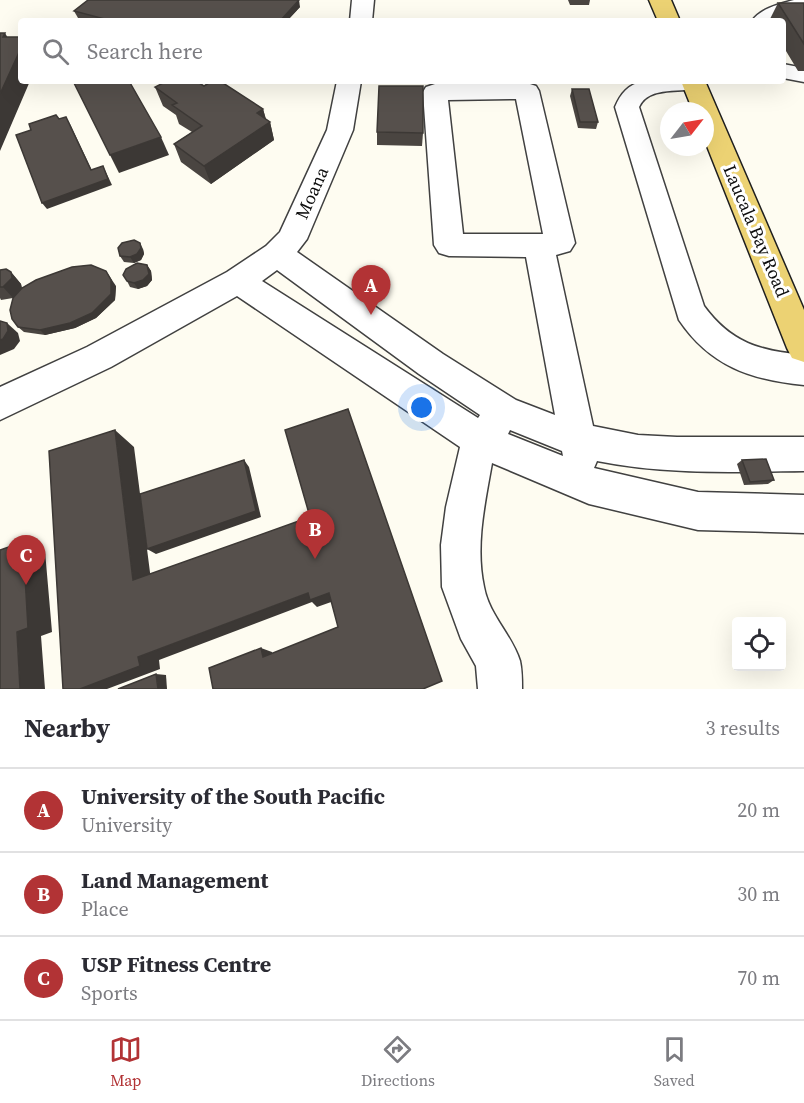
<!DOCTYPE html>
<html lang="en">
<head>
<meta charset="utf-8">
<style>
  body { margin:0; font-family:"Source Serif 4",serif; background:#f7f7f7; color:#2b2b33 }
  .controls { position:absolute; right:18px; bottom:18px; display:grid; overflow:hidden; border-radius:6px; box-shadow:0 6px 24px #0002 }
  .controls button { width:54px; height:54px; display:grid; place-items:center; padding:0; border:0; border-bottom:2px solid #e1e1e2; background:#fff; color:#2b2b33; font:30px sans-serif }
  .compass { position:absolute; left:660px; top:102px; width:54px; height:54px; border-radius:50%; background:#fff; box-shadow:0 6px 24px #0002; rotate:59deg }
  .you { position:absolute; left:422px; top:408px; width:21px; height:21px; margin:-15px; border:4px solid #fff; border-radius:50%; background:#1a73e8; box-shadow:0 0 0 9px #1a73e833 }
  .badge { display:grid; place-items:center; width:39px; height:39px; border-radius:50%; background:#b23335; color:#fff; font-size:20px; font-weight:700 }
  .pin { position:absolute; translate:-50% -50px; filter:drop-shadow(0 2px 3px #0008) }
  .pin::after { content:''; position:absolute; top:32px; width:21px; height:18px; background:inherit; clip-path:polygon(0 0,100% 0,50% 100%) }
  .list { margin:0; padding:0; list-style:none }
  h2 { display:flex; justify-content:space-between; align-items:center; height:78px; margin:0; padding:0 24px; font-size:26px }
  h2 small { font-size:20px; font-weight:400; color:#7c7c81 }
  .list li { display:grid; grid-template-columns:39px 1fr auto; gap:18px; align-items:center; box-sizing:border-box; height:84px; padding:0 24px; border-top:2px solid #e1e1e2 }
  .list b { display:block; font-size:22px; white-space:nowrap }
  .list p { margin:0; font-size:20px; white-space:nowrap; color:#7c7c81 }
  .list em { font-size:20px; font-style:normal; color:#7c7c81 }
  .icon { flex:none; width:33px; height:33px; fill:none; stroke:currentColor; stroke-width:2; stroke-linecap:round; stroke-linejoin:round }
  .map { position:relative; flex:none; width:804px; height:689px; overflow:hidden }
  .search { position:absolute; background:#fff; box-shadow:0 6px 24px #0002; left:18px; right:18px; top:18px; height:66px; display:flex; align-items:center; gap:15px; box-sizing:border-box; padding:0 21px; border-radius:6px; color:#7c7c81; font-size:22px }
  .sheet { height:330px; background:#fff }
  nav { display:flex; justify-content:space-around; align-items:center; box-sizing:border-box; height:84px; border-top:2px solid #e1e1e2; background:#fff; font-size:16px; color:#7c7c81 }
  nav a { display:grid; justify-items:center; gap:3px }
  nav .on { color:#b23335 }
  .map>svg:first-child { display:block }
  .lines { fill:none; stroke-linecap:round; stroke-linejoin:round }
  .minor-casing { stroke:#414141; stroke-width:3 }
  .major-casing { stroke:#1f1f1f; stroke-width:3 }
  .minor { fill:#fff; fill-rule:evenodd }
  .major { fill:#ecd273; fill-rule:evenodd }
  .wall { fill:#4a4541 }
  .shaded-wall { fill:#3c3835 }
  .building { fill:#56504c; stroke:#3c3835; stroke-width:1.5 }
  .labels { text-anchor:middle; stroke-width:6; stroke-linejoin:round; paint-order:stroke }
  .street-label { font-size:18px; fill:#0e0e0e; stroke:#fff }
</style>
</head>
<body>
<div class="map">
<svg width="804" height="689" viewBox="0 0 804 689">
  <rect width="100%" height="100%" fill="#fefcf1"/>
  <g class="lines">
    <defs>
      <g id="minor">
        <polygon points="352,0 374,0 372,21 350,21"/>
        <path d="M794 0H804V11L779 21H752C761 8 780 4 794 0Z"/>
        <polygon points="783,64 804,68 804,82 783,78"/>
        <path d="M337 81H361L353 130 307 239 297 252 443 354 516 400 555 415 526 257 449 256 439 253 434 245 423 92 426 87 435 84 527 83 536 86 539 91 575 243 570 251 556 255 593 426 638 435 677 437H804V471C733 472 667 475 597 461L594 468 698 492 804 495V533L698 530 589 504 492 463C485 503 475 546 484 587 489 615 512 635 520 661 522 670 522 680 522 689H478L476 666 461 639 442 587 441 545 446 507 460 447 237 296 111 367 0 420V387L87 347 227 272 266 246 280 232 327 130ZM516 99 543 234H463L448 100ZM277 270 419 374 480 415 478 418 262 281ZM510 430 562 451 563 456 508 434Z"/>
        <path d="M643 81H705L706 83 703 88C683 93 649 85 639 107L704 306C731 343 760 351 804 355V385C751 380 710 366 679 320L615 107C621 93 628 85 643 81Z"/>
      </g>
      <g id="major">
        <polygon points="649,0 671,0 680,21 658,21"/>
        <polygon points="681,81 705,81 804,310 804,362 792,358 787,348 705,141 705,111 693,111"/>
      </g>
    </defs>
    <use href="#minor" class="minor-casing"/>
    <use href="#major" class="major-casing"/>
    <use href="#minor" class="minor"/>
    <use href="#major" class="major"/>
  </g>
  <g class="wall">
    <polygon points="568,0 590,0 589,5 570,5"/>
    <polygon points="778,3 804,3 804,71 798,71 783,46 783,21 769,21"/>
    <polygon points="300,7 287,21 90,21 78,18 74,11"/>
    <polygon points="204,86 263,109 266,119 270,122 274,140 211,184 181,162 174,144 192,132 179,124 176,115 163,106 155,87"/>
    <polygon points="572,89 598,122 596,129 578,128 570,96"/>
    <polygon points="377,132 423,133 422,146 377,145"/>
    <polygon points="143,249 144,254 141,260 134,263 124,262 120,256"/>
    <polygon points="147,265 151,271 152,280 147,286 138,289 130,287 127,281"/>
    <polygon points="0,270 11,272 21,284 22,288 116,286 115,300 96,318 75,328 45,335 24,332 18,327 13,298 1,300 0,298"/>
    <polygon points="742,460 774,480 768,484 744,485 737,464"/>
  </g>
  <g class="shaded-wall">
    <polygon points="299,0 300,7 287,21 280,21"/>
    <polygon points="5,33 18,55 21,48 21,81 30,81 0,151 0,94 3,37"/>
    <polygon points="263,109 267,124 270,122 274,140 211,184 204,166 257,113"/>
    <polygon points="66,117 70,124 95,177 91,170"/>
    <polygon points="161,137 169,155 119,173 110,155"/>
    <polygon points="103,166 112,185 47,209 42,203"/>
    <polygon points="140,243 143,249 144,254 141,260 134,263 130,257"/>
    <polygon points="147,265 151,271 152,280 147,286 138,289 134,283"/>
    <polygon points="106,271 116,286 115,300 96,318 75,328 45,335 40,330"/>
    <polygon points="11,272 21,284 22,290 13,298 3,287"/>
    <polygon points="7,323 18,333 20,341 14,349 0,355 0,340"/>
    <polygon points="115,430 134,447 147,548 244,460 249,467 261,517 156,554 147,549 152,588 133,580"/>
    <polygon points="23,542 45,551 52,632 41,636 45,689 20,689 17,632"/>
    <polygon points="308,593 329,593 334,601 317,607 312,602 159,660 160,669 107,689 80,689 138,657"/>
    <polygon points="261,648 272,652 274,660 263,657"/>
    <polygon points="156,674 166,675 167,689 158,689"/>
  </g>
  <g class="building">
    <polygon points="88,0 299,0 280,21 112,21 74,11"/>
    <polygon points="778,3 804,3 804,44"/>
    <polygon points="0,33 5,33 3,37 21,37 21,48 0,94"/>
    <polygon points="73,81 129,81 161,137 110,155"/>
    <polygon points="167,81 196,81 204,86 212,81 220,81 263,109 257,113 270,122 204,166 174,144 202,126 172,105 177,103 155,87"/>
    <polygon points="379,86 423,86 423,133 377,132"/>
    <polygon points="572,89 589,89 598,122 580,122"/>
    <polygon points="56,115 59,119 66,117 91,170 103,166 108,179 42,203 16,135 31,130 29,124"/>
    <polygon points="134,240 140,243 141,248 137,254 130,257 120,256 118,248 122,243"/>
    <polygon points="137,263 147,265 149,274 143,280 134,283 127,281 123,275 126,269"/>
    <polygon points="91,265 106,271 111,280 111,294 92,313 70,323 40,330 18,327 12,319 10,310 13,298 22,288 36,280 72,267"/>
    <polygon points="6,269 11,272 12,278 3,287 0,287 0,270"/>
    <polygon points="0,321 7,323 8,331 3,339 0,340"/>
    <polygon points="348,409 442,681 423,689 213,689 209,668 261,648 263,657 338,627 329,593 310,600 308,593 138,657 140,666 80,689 63,689 49,451 115,430 133,580 310,517 285,430"/>
    <polygon points="766,459 774,480 750,482 742,460"/>
    <polygon points="244,460 256,511 147,549 140,494"/>
    <polygon points="23,542 28,628 17,632 20,689 0,689 0,550"/>
    <polygon points="156,674 158,689 118,689"/>
  </g>
  <g class="labels">
    <g class="street-label">
      <text transform="translate(312 193) rotate(-66)" y="6">Moana</text>
      <text transform="translate(756 231) rotate(67)" y="6">Laucala Bay Road</text>
    </g>
  </g>
</svg>
<div class="controls">
<button><svg class="icon" aria-label="locate" viewBox="0 0 24 24"><circle cx="12" cy="12" r="6"/><path d="M12 2v4M12 18v4M2 12h4M18 12h4"/></svg></button>
</div>
<svg class="compass" viewBox="-18 -18 36 36"><path d="M0-13l5 13h-10z" fill="#e53935"/><path d="M0 13l5-13h-10z" fill="#7c7c81"/></svg>
<div class="you"></div>
<div class="pin badge" style="left:371px;top:315px">A</div>
<div class="pin badge" style="left:315px;top:559px">B</div>
<div class="pin badge" style="left:26px;top:585px">C</div>
<div class="search"><svg class="icon" aria-label="search" viewBox="0 0 24 24"><circle cx="10" cy="10" r="6"/><path d="M15 15l6 6"/></svg>Search here</div>
</div>
<section class="sheet">
<h2>Nearby<small>3 results</small></h2>
<ul class="list">
<li><span class="badge">A</span><div><b>University of the South Pacific</b><p>University</p></div><em>20 m</em></li>
<li><span class="badge">B</span><div><b>Land Management</b><p>Place</p></div><em>30 m</em></li>
<li><span class="badge">C</span><div><b>USP Fitness Centre</b><p>Sports</p></div><em>70 m</em></li>
</ul>
</section>
<nav>
<a class="on"><svg class="icon" aria-label="map" viewBox="0 0 24 24"><path d="M3 6l6-2 6 2 6-2v14l-6 2-6-2-6 2zM9 4v14M15 6v14"/></svg>Map</a>
<a><svg class="icon" aria-label="directions" viewBox="0 0 24 24"><path d="M12 3l9 9-9 9-9-9zM9 14v-3h6M13 9l2 2-2 2"/></svg>Directions</a>
<a><svg class="icon" aria-label="saved" viewBox="0 0 24 24"><path d="M7 4h10v16l-5-4-5 4z"/></svg>Saved</a>
</nav>
</body>
</html>
